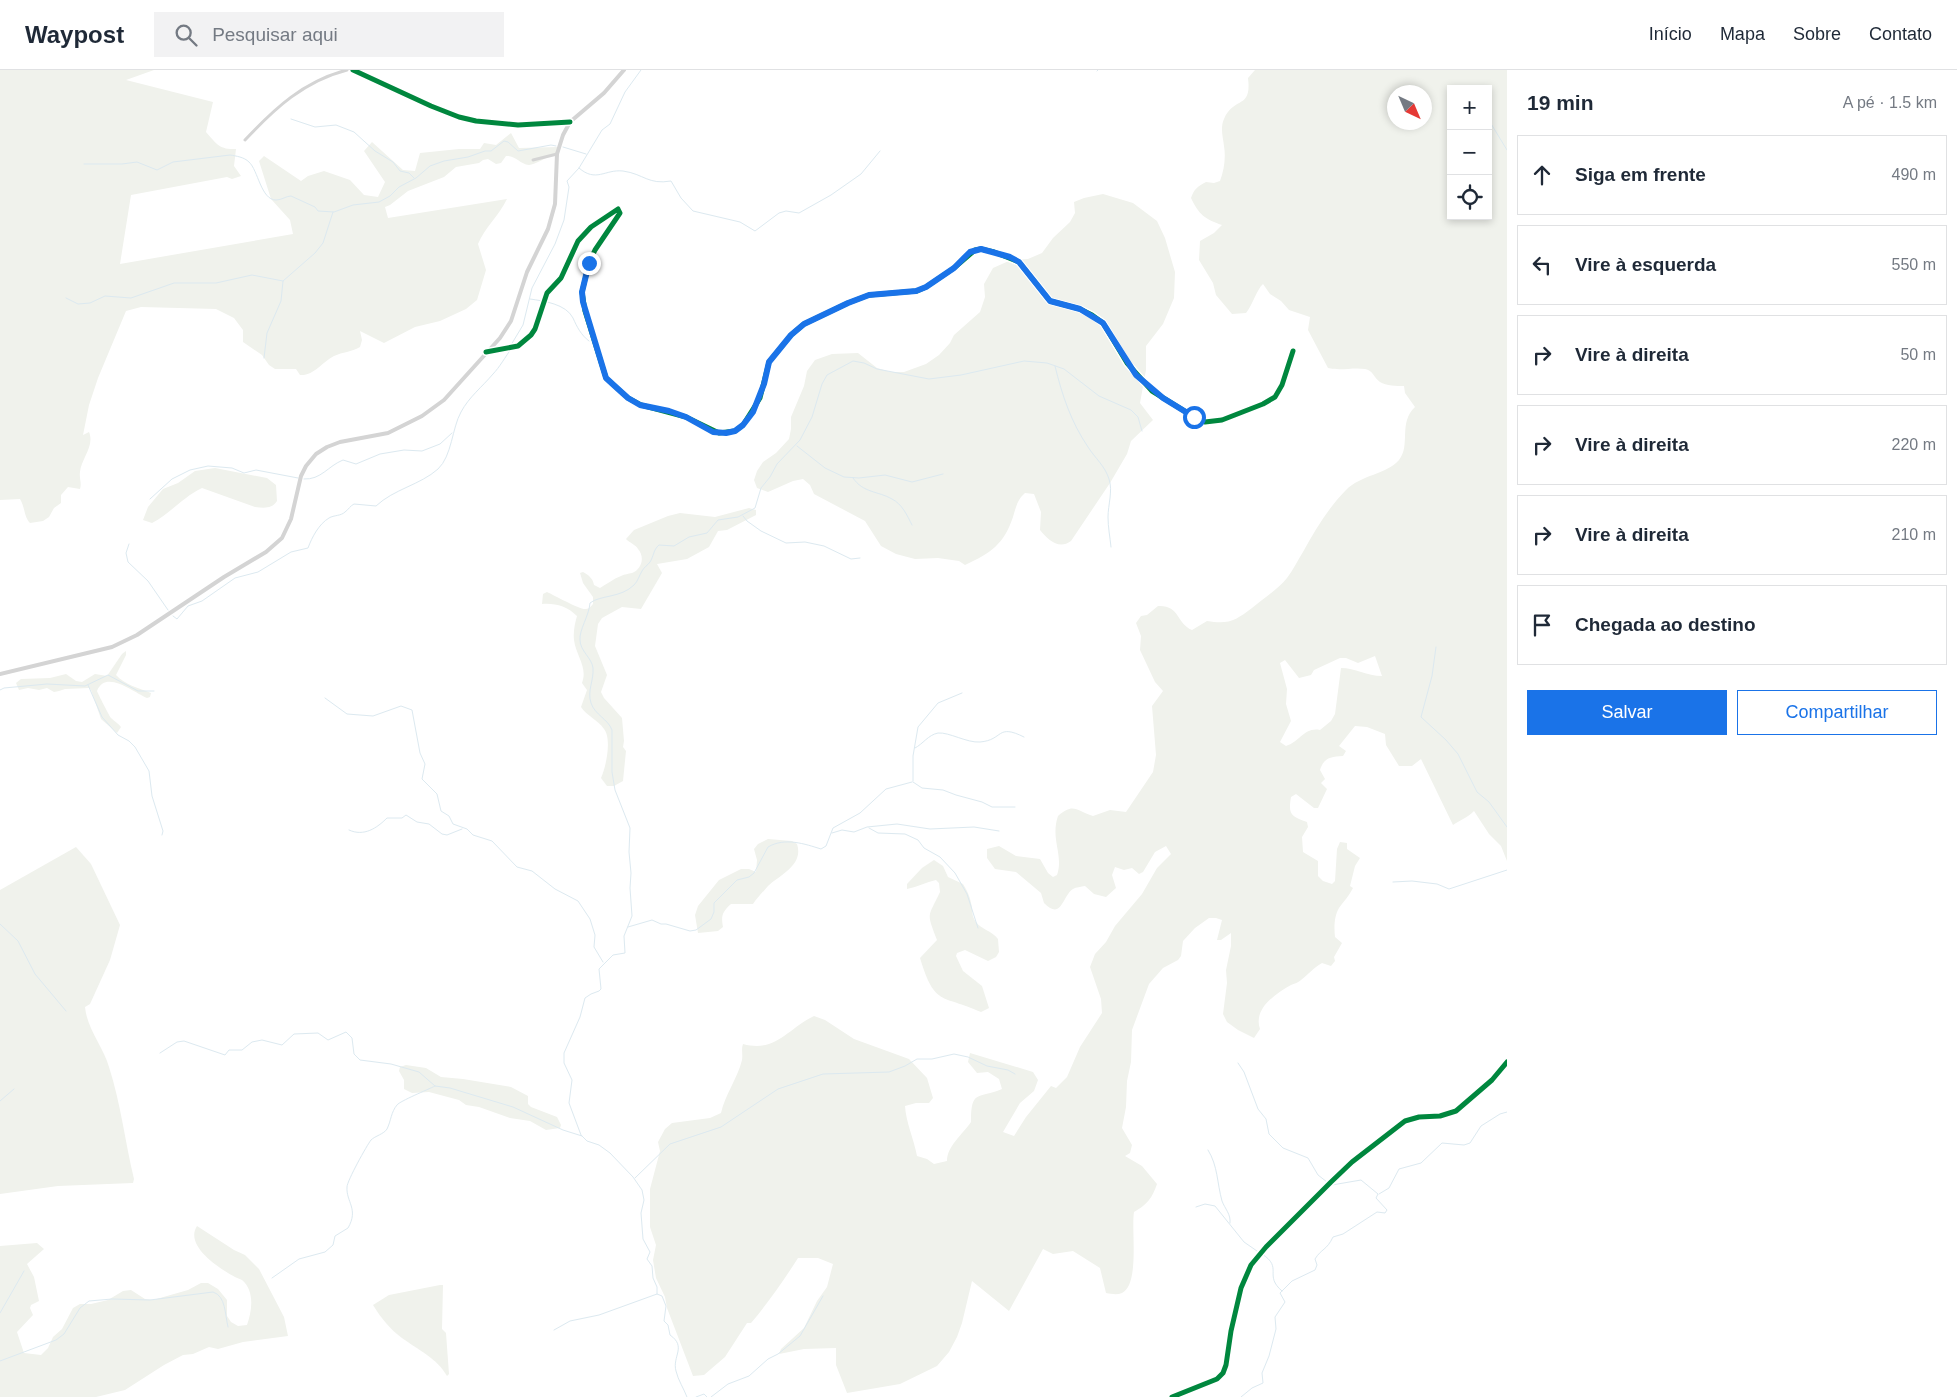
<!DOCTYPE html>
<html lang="pt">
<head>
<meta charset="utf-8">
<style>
  body { margin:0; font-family:Helvetica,sans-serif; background:#f2f2f3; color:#1f2937 }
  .controls { position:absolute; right:15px; top:15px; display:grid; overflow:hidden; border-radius:0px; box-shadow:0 2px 8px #0003 }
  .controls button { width:45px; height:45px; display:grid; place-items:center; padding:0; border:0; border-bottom:1px solid #e0e1e3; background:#fff; color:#1f2937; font:25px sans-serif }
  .compass { position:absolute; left:1387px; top:15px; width:45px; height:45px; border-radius:50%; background:#fff; box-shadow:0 2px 8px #0003; rotate:136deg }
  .stop { position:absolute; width:15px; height:15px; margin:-11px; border:4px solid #1a73e8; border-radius:50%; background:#fff }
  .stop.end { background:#1a73e8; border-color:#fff; box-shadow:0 1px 5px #0008 }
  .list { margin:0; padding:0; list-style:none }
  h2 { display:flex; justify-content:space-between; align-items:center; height:65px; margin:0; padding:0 20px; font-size:21px }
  h2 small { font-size:16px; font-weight:400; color:#747a83 }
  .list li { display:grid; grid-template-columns:32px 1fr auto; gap:15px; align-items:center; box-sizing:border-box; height:80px; margin:0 10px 10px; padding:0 10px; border:1px solid #e0e1e3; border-radius:0px }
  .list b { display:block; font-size:19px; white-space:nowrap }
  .list em { font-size:16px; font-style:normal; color:#747a83 }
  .actions { display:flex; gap:10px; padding:15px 20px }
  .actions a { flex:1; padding:11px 0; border:1px solid #1a73e8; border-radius:0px; text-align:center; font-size:18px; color:#1a73e8 }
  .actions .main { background:#1a73e8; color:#fff }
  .icon { flex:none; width:28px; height:28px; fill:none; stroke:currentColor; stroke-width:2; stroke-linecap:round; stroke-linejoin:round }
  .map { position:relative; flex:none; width:1507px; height:1327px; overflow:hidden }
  header { display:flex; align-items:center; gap:30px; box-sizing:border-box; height:70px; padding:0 25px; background:#fff; border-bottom:1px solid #e0e1e3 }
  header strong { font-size:24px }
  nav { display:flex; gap:28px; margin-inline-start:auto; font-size:18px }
  .search { width:350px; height:45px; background:#f2f2f3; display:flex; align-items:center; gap:12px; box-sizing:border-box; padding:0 18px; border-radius:0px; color:#747a83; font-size:19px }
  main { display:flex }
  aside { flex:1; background:#fff }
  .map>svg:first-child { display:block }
  .green { fill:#f0f2ec; fill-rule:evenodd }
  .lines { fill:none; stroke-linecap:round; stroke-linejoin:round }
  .stream { stroke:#dce9f0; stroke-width:1 }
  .minor { stroke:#d4d4d4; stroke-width:3 }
  .tertiary { stroke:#d4d4d4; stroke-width:4 }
  .cycleway-casing { stroke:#fff; stroke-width:8 }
  .cycleway { stroke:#00873e; stroke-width:5 }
  .route { stroke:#1a73e8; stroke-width:6 }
</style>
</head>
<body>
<header>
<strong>Waypost</strong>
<div class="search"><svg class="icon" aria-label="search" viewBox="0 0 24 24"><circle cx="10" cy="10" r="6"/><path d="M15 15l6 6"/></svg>Pesquisar aqui</div>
<nav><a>Início</a><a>Mapa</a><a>Sobre</a><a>Contato</a></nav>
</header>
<main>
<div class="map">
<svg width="1507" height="1327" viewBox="0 0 1507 1327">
  <rect width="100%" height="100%" fill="#fff"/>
  <g class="green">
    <path d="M0 0H154L126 10 213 32 206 62C216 73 219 80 236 79L234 96 241 106 232 109 227 107 131 125 120 194 293 164 290 150 271 129 259 91 264 86 301 111 308 106 324 101 350 110 364 125 378 127 385 112 364 81 372 72 403 100 415 101 420 83 459 79H480L484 73 496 75 511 63 519 78 558 77 556 84C548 86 535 95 529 95 520 94 515 85 506 86L501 93 496 94 488 89 483 90 479 93 456 97 444 107 408 121 390 135 385 137 388 148 507 129C499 146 485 157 478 174L486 200 477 230 466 239 440 251 415 257 384 273 360 261 362 270 360 277C351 282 343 282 334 286 322 292 314 306 300 305L296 299H275L269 295 262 285 243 272V260L234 248 216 239 141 237 126 241 98 308 89 335 83 365 89 362C95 376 81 389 80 402 79 408 82 413 80 419L68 417 61 425V433L54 438 49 447 43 451 30 453C24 447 25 437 20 429L0 430Z"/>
    <path d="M1255 0H1507V791L1501 776 1489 764 1474 741C1467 748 1460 750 1453 755L1421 689 1412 696H1399L1386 675 1385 664 1367 657 1355 656 1339 676 1346 681 1343 686C1331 687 1324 687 1320 700L1325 709 1321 713 1327 719 1318 738H1314L1296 724 1291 727C1288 745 1291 746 1307 752L1308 757 1302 767 1303 782 1318 791V806L1323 811 1332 814 1335 811 1337 779 1340 772 1347 773V779L1360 788 1355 796 1350 816 1353 818C1349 826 1344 831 1339 838 1334 846 1334 858 1335 867L1342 873 1334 887 1335 891 1331 896 1322 893C1313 898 1309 904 1301 910 1299 912 1294 914 1291 915 1275 924 1253 939 1260 959L1254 968 1238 960 1227 952 1223 944 1227 913 1226 900 1231 876V863L1221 870H1217L1222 850 1216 848H1209L1195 858 1183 871 1181 886 1178 890 1163 898 1149 914 1132 960 1131 992 1127 1011 1126 1037 1122 1058 1132 1075 1130 1083 1125 1086 1142 1096 1157 1114C1152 1128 1148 1134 1134 1142 1131 1160 1140 1214 1122 1223 1117 1225 1112 1224 1106 1223L1100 1198 1073 1181 1053 1184 1043 1179 1009 1241 972 1211 962 1253 957 1267 949 1282 937 1296 900 1314 847 1323 836 1295V1278L804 1279 779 1284 781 1279 804 1258 817 1231 827 1217 833 1194 818 1188H798C784 1210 768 1233 751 1253H747L725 1287 704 1305 693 1306 667 1238 665 1227 656 1208 653 1190 656 1175 650 1157V1119L660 1081 658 1072 665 1059 672 1053 710 1048 721 1043C725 1025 738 1007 742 990 743 984 741 979 743 974 776 983 787 959 814 946L825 950 854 969 909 989 927 1008 933 1028 929 1033H916L905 1036C906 1053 914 1069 917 1086L927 1089 934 1094 947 1091C947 1076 963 1064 971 1052 971 1019 978 1029 1002 1019L999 1009 988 1002 977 1003 968 992 970 983 1033 1002 1038 1010 1034 1021 1020 1033 1003 1062 1014 1066 1026 1047 1051 1016 1056 1018 1067 1007 1080 977 1102 943 1101 929 1090 897 1095 884 1106 872 1115 856 1142 824 1157 798 1171 784 1166 776 1155 782 1143 802 1139 804 1132 798 1124 800 1115 797 1112 805 1116 818 1106 827 1094 824 1085 816C1081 817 1076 817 1073 819 1062 826 1062 851 1044 833L1041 823 1016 802 995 799 987 788V779L999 776 1016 786 1040 789 1048 803 1053 807 1057 805C1064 785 1050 769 1058 746 1074 732 1076 741 1093 746L1110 740 1126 742 1153 702 1156 685 1152 636 1163 621 1155 612 1140 580 1141 566 1136 553 1141 546 1147 545 1158 536C1180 535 1176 553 1192 560L1207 551C1229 555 1236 550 1252 538 1264 528 1277 520 1287 508 1293 500 1298 490 1303 482 1315 460 1329 437 1346 420 1361 405 1387 404 1399 390 1411 375 1398 353 1415 337L1405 323 1404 316C1397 316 1386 316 1380 312 1374 308 1373 300 1365 299 1353 297 1341 301 1328 298L1308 260 1310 247 1289 240 1281 231 1270 224 1263 214C1257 219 1253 234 1246 243L1232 244 1216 225 1213 213 1199 190 1200 171 1214 163 1222 155C1205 149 1199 145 1191 128 1194 119 1198 116 1206 112L1214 113 1220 111C1224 100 1226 88 1224 76 1223 67 1220 58 1224 49 1234 26 1252 40 1248 8ZM1451 19H1488V146H1451ZM1424 22V52H1394V22ZM1375 586 1382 606C1367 606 1355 598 1341 598L1335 644 1331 651 1320 660C1304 657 1300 672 1286 676L1280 672 1291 651 1286 634 1287 619 1280 593 1285 590 1299 608 1311 605 1314 600 1340 588H1346L1358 593Z"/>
    <path d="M1103 124 1133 133 1157 151 1165 168 1175 202 1174 228 1163 254 1146 276V300L1140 333 1153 350 1131 371 1127 384 1110 413 1071 471C1059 480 1048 470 1040 460L1041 442 1034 424 1025 423C1017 430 1016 437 1013 447 1004 474 991 483 965 495L959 491 938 488 915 489 896 484 881 476 865 451 814 424 810 415 803 409 793 411 768 422 757 418 754 410 757 401 763 392 776 383 789 369 791 359V347L804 316 807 301 815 290 832 284 858 283 877 298 891 302H904L926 294 939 285 950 273 954 265 980 242 985 227 984 214 993 198 1011 190 1028 189 1042 183 1053 168 1070 152 1075 143 1074 132 1084 128Z"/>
    <path d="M215 398 267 408 276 415 277 431C272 439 264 438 255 437L202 418C183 427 171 443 152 453L143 450 148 437 163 419 178 413 195 401Z"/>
    <path d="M749 438 756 440V445L727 460 718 461 709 477 687 489 657 494 662 503 641 539 622 537 602 548 598 554 595 576 607 605 601 622 604 628 622 648 624 671 623 677 626 681 623 711 614 716H607L601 708C606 697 612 669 604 659 598 650 587 646 581 637L587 620 582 613C588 597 576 586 574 570 573 562 575 553 577 546 567 536 555 533 542 534L543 524 547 522C554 525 580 540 586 539 589 539 591 536 593 534V527L583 513 580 503 583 502C589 505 593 509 594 515L600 518C607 514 613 509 621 506 625 504 628 504 632 503 642 499 645 487 638 479 636 475 630 473 626 469L634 460 668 446 680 443 715 447Z"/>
    <path d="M126 581V585L116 605C125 615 139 618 151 623L150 627 147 628C134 623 106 599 97 621 98 624 110 647 111 648 115 652 118 653 121 657L117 663 101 649 91 620 89 618 65 619 59 621 54 622 47 618 39 620 28 618 19 620 16 613 21 609 50 608 66 604 76 611 82 612 95 604 107 606 122 584Z"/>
    <path d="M768 769 792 771 797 774C804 795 780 805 768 816 763 822 757 828 753 834H731C722 842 721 846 723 857L718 861 698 863 695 845 698 836 719 810 741 799H749L756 802 757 790 754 779 758 774Z"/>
    <path d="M76 777 91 794 120 855 110 890 90 934 85 937C87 959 103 976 109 997 121 1034 125 1072 134 1109L133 1113 58 1116 0 1124V820Z"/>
    <path d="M934 790 943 796 948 807 963 814C966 819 970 826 971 833 973 839 971 846 976 852 982 860 991 860 998 869L999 882 996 887 988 891 965 880 957 883 956 886 963 901 982 916 989 938 981 942C941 924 935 937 920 888L937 870C926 841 928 848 940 822L939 813 936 810C926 812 918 817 907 819V814L922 798Z"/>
    <polygon points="406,995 426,998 441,1007 463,1009 511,1017 528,1026 528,1034 531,1037 557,1047 561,1055 560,1058 546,1060 530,1051 510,1048 479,1037 466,1035 459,1030 429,1022 412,1023 404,1019 404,1010 399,1001 400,997"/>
    <path d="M197 1156 234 1180 245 1185 259 1199 284 1247 288 1266 243 1272 218 1279 209 1277 193 1284 183 1285 164 1295 125 1320 96 1327H0V1176L37 1173 44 1179 27 1194 34 1207 39 1231 31 1235 30 1238 33 1245 17 1262 24 1283 41 1285 48 1278 53 1267 62 1259 73 1238 80 1234H91L108 1230 123 1221 131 1220 145 1229 153 1230 188 1220 201 1213H208L218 1219 227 1230V1246L231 1252 238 1256 247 1255C252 1241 255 1221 242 1210 240 1209 237 1208 235 1207 220 1199 184 1176 197 1156Z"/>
    <path d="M440 1215H443L442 1259 446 1263 449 1304 447 1306C438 1289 417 1279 402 1268 390 1259 381 1248 373 1235L389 1225Z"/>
  </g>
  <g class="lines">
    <g class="stream">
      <polyline points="1097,1 1098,0"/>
      <polyline points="291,49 315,57 336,55 354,62 375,81 393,92 400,101 409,103 414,108"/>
      <polyline points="1490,52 1507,80"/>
      <polyline points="563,77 586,84"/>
      <path d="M84 94H122L137 92 157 100 173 92 230 85C236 86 244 87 249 92 258 100 261 130 276 130 282 130 286 126 291 126L315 137 318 141 334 142 353 135 379 132 390 126 399 117 416 108 430 96 444 91 468 87 485 81H491L504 71 508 72 518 81 551 75 556 76"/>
      <path d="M579 98C596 113 605 99 623 101 644 104 648 115 671 111L681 128 693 141 740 152 755 161 779 143 786 141 799 143 831 125 861 104 880 81"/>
      <polyline points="66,228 78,234 90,233 105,226 131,228 174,213 216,213 252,205 283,211"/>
      <path d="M530 229C544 231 566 234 573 248 577 257 581 265 589 271"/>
      <polyline points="511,275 523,255 532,218 555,174 564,150 569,117 567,111 579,98 602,60 610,54 625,22 641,0"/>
      <polyline points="264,288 267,263 281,231 283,211 315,183 323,173 333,142"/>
      <path d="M1055 296C1062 325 1071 352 1088 377 1095 388 1105 396 1109 409 1113 421 1108 435 1108 447 1108 457 1110 467 1111 477"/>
      <polyline points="797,376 825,398 844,407 859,408 885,405 912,412 943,404"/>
      <path d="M853 408C863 423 878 421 892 429 902 434 907 445 912 455"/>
      <path d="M304 409C321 410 328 396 343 390L356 394 380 384 404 380 422 381 440 374 452 363"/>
      <polyline points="150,429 172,409 190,400 208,396 232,398 244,403 256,400 298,408"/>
      <polyline points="743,446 747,451 761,461 786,473 805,472 824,476 851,489 860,488"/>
      <polyline points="129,474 126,483 128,492 148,511 168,540"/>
      <path d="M173 546 177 549 188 536 202 531 235 508 258 502 291 482 308 478C312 467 319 454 329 448 334 445 341 446 345 442 349 439 350 436 354 434L376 436C394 419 420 415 438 399 452 386 452 358 461 342 469 327 482 317 493 304 499 298 506 286 511 279"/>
      <polyline points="1436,577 1432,606 1421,647 1446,670 1458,684 1477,722 1489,732 1507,757"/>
      <polyline points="88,615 102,647 118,665 129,671 135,677 149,701 152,726 163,761 162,765"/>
      <polyline points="0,620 4,618 47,614 85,616 108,605 138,621 154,621"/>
      <polyline points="325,628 347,644 373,646 401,636 412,640 420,683 425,694 422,709 437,724 441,741 449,746 453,754 467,759 473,765 492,771 517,797 532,801 555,819 578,831 590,849 595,865 594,877 603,892"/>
      <path d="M915 678C923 674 928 665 938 663 949 662 967 673 980 672 1004 670 996 653 1024 667"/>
      <polyline points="913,711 913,686 918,657 938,633 962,623"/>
      <polyline points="913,712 922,718 943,720 956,725 982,732 992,737 1015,737"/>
      <polyline points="869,758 878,763 905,764 918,770 924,778 940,787 955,803 967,824 978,858"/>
      <path d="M349 760C364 767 377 758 387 748H402L406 745 417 752 429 754 442 764 447 765 462 759"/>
      <polyline points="832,763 842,760 854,762 867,757 897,754 930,759 974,757 999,761"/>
      <polyline points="1393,812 1412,811 1437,814 1449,819 1507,800"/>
      <polyline points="0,854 18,871 35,904 66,941"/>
      <path d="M628 857 652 850 661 854H666L690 861 696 860 711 849 714 842V833L737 810 749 807 754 803 768 777C785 767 805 774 821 779L826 776 833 758 860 743 886 719 912 712"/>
      <polyline points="160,983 177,972 184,971 225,985 229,980 242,980 252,972 262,970 282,975 294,964 318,963 328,970 346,962 352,968 354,984 360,990 391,994 419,1002 435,1016 450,1018 513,1037 563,1060 582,1066"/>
      <polyline points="1238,993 1244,1002 1258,1039 1266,1049 1269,1064 1283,1078 1308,1088 1318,1105 1327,1112"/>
      <polyline points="0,1031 14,1019"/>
      <path d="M1208 1080C1218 1096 1217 1113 1222 1131 1225 1139 1231 1144 1230 1153"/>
      <polyline points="635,1108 670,1074 721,1057 778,1019 823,1004 889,1002 905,996 917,989 932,989 954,984 968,987 987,996 1008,1000 1015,1004"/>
      <polyline points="1379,1124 1389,1118 1399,1099 1421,1093 1442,1073 1464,1075 1470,1073 1481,1056 1500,1044 1507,1042"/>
      <polyline points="1196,1137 1205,1134 1215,1136 1244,1172 1257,1181"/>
      <path d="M1262 1184C1284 1198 1263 1205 1282 1221"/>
      <path d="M272 1208 299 1189 325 1182 333 1175 335 1166 348 1158C359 1139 346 1132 347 1117 347 1111 367 1075 371 1070 375 1066 384 1064 387 1059 391 1051 391 1042 397 1035 400 1031 427 1020 435 1016"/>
      <path d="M657 1224V1217L653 1208 652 1196 647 1189 650 1182 643 1169 641 1143 644 1130 642 1120 633 1107 610 1083 599 1075 587 1071 581 1065 569 1033 572 1010 564 993V983L580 947 585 928 591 924 599 921 601 919 599 899 613 885 625 883 624 866 632 846 630 818 631 803 629 782 630 758 615 720 612 702V660C608 649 595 645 591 633 587 621 594 610 593 598 592 588 580 581 580 570 579 560 589 546 590 533 600 525 621 528 634 515 638 511 639 506 642 501 644 497 648 495 650 492 654 486 653 480 659 475L674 476 689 467 707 463 718 450 738 447 755 438 761 418 770 407 777 394 800 370 812 347 822 314 827 305 853 291 864 293 877 299 929 309 961 305 1024 291 1047 293 1064 299 1099 326 1131 340 1138 347 1142 361"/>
      <polyline points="0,1243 24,1201"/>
      <path d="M554 1260 570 1251 599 1245 657 1224 662 1226 666 1236 664 1251 668 1255 670 1265C687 1277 672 1286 676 1301 678 1310 684 1319 687 1327"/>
      <path d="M0 1291 56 1270 64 1264 80 1238 89 1231 112 1229 150 1230 213 1222C226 1226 225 1245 228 1257"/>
      <polyline points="696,1327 704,1324 707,1327"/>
      <polyline points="711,1327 728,1314 749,1306 768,1289 778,1284 800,1266 823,1226"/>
      <path d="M1241 1327 1252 1318 1263 1313 1262 1303 1269 1286 1276 1259 1275 1247 1285 1232 1280 1223 1292 1211 1315 1200 1317 1195 1315 1189C1321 1179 1327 1180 1333 1167L1343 1164 1377 1142 1385 1143 1387 1140 1376 1128 1378 1124 1361 1110 1332 1115"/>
    </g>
    <g class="minor">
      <polyline points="353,0 431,36 459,47 476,51 518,55 570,52"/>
      <path d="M245 70C275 38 304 11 347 0"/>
      <polyline points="533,90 557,84"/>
      <polyline points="487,282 518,276 531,265 535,259 547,223 561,208 578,171 591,157 618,139 620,143 595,180 589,193 582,222 585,241 606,308 628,328 641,335 686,347 719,363 735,361 743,355 760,328 769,292 791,265 804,254 848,233 869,225 917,221 926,217 954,198 975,180 981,179 994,182 1019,192 1050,231 1080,239 1092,245 1103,253 1127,293 1152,321 1186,342 1205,352 1222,350 1263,334 1275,327 1282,315 1293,281"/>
      <polyline points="1172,1327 1217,1309 1223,1303 1226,1295 1231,1261 1241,1218 1251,1195 1266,1177 1331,1112 1352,1092 1405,1051 1419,1047 1440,1046 1456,1041 1492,1010 1507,992"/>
    </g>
    <polyline class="tertiary" points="0,604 112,577 137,565 224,507 266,482 282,468 291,449 301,406 306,396 316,384 327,377 340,372 388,363 422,346 444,330 500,268 511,251 527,202 548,159 555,134 557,84 563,65 570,52 604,23 624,0"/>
    <defs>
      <g id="cycleway">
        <polyline points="353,0 431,36 459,47 476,51 518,55 570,52"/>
        <polyline points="486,282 518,276 531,265 535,259 547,223 561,208 578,171 591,157 618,139 620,143 595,180 589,193 582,222 585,241 606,308 628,328 641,335 686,347 719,363 735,361 743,355 760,328 769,292 791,265 804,254 848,233 869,225 917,221 926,217 954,198 975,180 981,179 994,182 1019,192 1050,231 1080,239 1092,245 1103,253 1127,293 1152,321 1186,342 1205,352 1222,350 1263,334 1275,327 1282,315 1293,281"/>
        <polyline points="1172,1327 1217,1309 1223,1303 1226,1295 1231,1261 1241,1218 1251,1195 1266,1177 1331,1112 1352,1092 1405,1051 1419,1047 1440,1046 1456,1041 1492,1010 1507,992"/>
      </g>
    </defs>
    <use href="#cycleway" class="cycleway-casing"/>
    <use href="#cycleway" class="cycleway"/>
  </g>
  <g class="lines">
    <polyline class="route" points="589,193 582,222 583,232 606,308 618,319 628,328 640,335 669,341 686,347 713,362 726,363 735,361 743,355 753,342 764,314 769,292 791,265 804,254 848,233 869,225 916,221 926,217 954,198 970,182 981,179 1010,187 1019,192 1050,231 1080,239 1103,253 1136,305 1163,328 1194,347"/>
  </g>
</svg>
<div class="controls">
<button>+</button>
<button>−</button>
<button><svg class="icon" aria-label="locate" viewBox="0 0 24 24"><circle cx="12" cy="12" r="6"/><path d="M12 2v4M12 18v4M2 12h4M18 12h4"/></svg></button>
</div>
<svg class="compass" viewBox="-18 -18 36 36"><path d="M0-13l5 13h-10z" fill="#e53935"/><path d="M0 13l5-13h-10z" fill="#747a83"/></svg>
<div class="stop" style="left:1194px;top:347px"></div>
<div class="stop end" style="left:589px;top:193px"></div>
</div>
<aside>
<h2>19 min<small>A pé · 1.5 km</small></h2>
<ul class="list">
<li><svg class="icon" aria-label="ahead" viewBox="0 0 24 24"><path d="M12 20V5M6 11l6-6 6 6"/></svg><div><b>Siga em frente</b></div><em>490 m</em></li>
<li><svg class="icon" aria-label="left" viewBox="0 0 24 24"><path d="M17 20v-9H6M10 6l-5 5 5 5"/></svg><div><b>Vire à esquerda</b></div><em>550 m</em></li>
<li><svg class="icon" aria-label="right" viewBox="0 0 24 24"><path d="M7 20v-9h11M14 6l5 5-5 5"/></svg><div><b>Vire à direita</b></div><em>50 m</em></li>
<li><svg class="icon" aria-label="right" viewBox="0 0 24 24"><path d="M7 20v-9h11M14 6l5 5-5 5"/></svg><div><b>Vire à direita</b></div><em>220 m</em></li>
<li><svg class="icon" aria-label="right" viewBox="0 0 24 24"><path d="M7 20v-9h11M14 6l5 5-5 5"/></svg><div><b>Vire à direita</b></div><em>210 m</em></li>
<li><svg class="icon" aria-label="arrive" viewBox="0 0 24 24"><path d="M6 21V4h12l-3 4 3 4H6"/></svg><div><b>Chegada ao destino</b></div></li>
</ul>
<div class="actions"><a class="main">Salvar</a><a>Compartilhar</a></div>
</aside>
</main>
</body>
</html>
